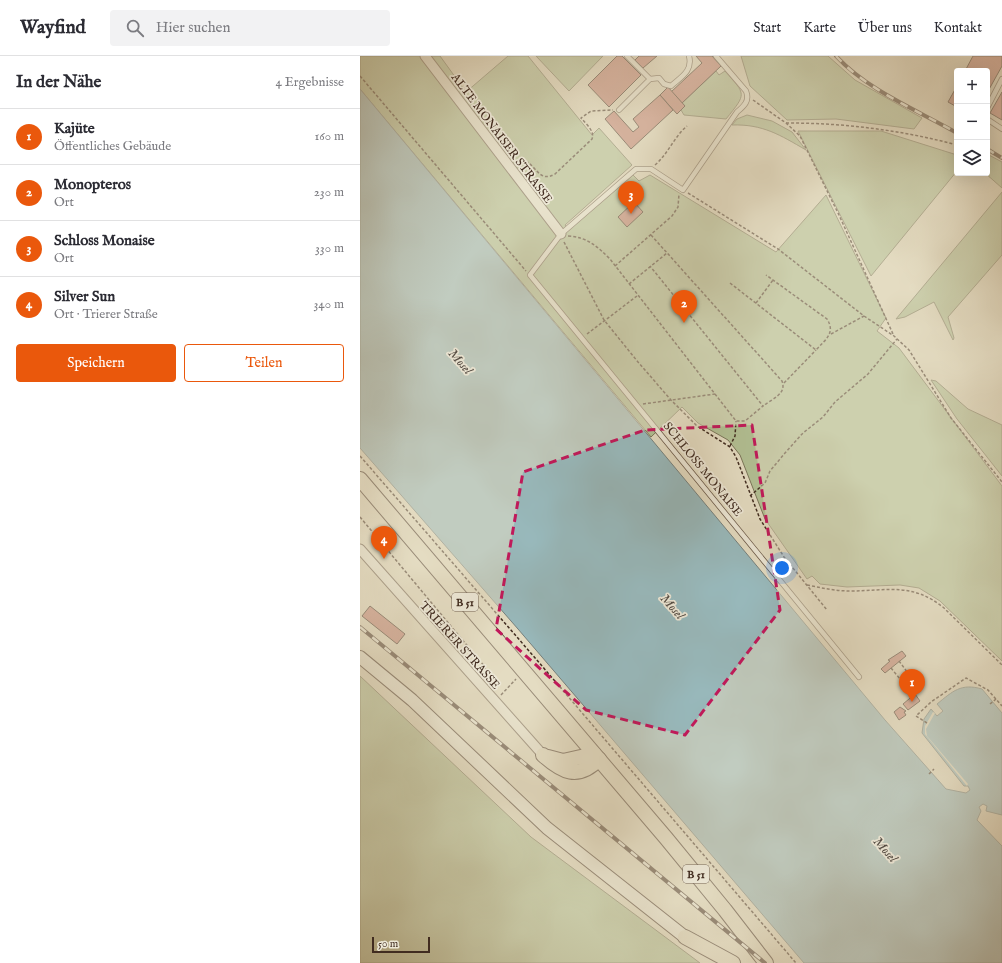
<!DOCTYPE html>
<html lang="de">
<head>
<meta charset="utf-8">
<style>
  body { margin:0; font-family:"IM FELL English",serif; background:#f2f2f3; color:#2b2b33 }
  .controls { position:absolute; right:12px; top:12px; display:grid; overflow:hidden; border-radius:4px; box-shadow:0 4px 16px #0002 }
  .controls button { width:36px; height:36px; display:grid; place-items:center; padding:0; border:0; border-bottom:1px solid #e1e1e2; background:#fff; color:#2b2b33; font:20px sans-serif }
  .scale { position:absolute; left:12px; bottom:10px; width:58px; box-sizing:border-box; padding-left:4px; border:2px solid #412c20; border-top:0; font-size:11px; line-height:14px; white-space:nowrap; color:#412c20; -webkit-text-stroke:3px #ede8d7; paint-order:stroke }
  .you { position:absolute; left:422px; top:512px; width:14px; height:14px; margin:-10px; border:3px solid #fff; border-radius:50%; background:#1a73e8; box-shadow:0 0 0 6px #1a73e833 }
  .badge { display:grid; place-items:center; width:26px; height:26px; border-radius:50%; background:#ea580c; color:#fff; font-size:13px; font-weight:700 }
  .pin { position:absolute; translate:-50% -33px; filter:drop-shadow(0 1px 2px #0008) }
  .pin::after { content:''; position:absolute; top:21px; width:14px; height:12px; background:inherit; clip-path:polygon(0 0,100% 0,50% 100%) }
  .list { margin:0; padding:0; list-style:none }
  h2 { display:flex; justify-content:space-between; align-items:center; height:52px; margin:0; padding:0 16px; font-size:17px }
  h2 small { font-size:13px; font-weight:400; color:#7c7c81 }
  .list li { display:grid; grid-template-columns:26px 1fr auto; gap:12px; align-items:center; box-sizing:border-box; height:56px; padding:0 16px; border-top:1px solid #e1e1e2 }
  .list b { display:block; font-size:15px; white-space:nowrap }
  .list p { margin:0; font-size:13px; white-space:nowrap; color:#7c7c81 }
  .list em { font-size:13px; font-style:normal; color:#7c7c81 }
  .actions { display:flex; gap:8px; padding:12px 16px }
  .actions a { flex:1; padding:9px 0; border:1px solid #ea580c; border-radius:4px; text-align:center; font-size:14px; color:#ea580c }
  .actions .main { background:#ea580c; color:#fff }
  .icon { flex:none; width:22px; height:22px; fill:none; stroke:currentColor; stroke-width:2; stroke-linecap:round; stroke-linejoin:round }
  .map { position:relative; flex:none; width:642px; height:907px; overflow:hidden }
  header { display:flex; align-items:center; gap:24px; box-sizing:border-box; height:56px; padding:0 20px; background:#fff; border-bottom:1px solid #e1e1e2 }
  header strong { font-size:19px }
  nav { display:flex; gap:22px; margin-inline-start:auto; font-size:14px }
  .search { width:280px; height:36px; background:#f2f2f3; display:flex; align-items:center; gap:10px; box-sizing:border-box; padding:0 14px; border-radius:4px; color:#7c7c81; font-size:15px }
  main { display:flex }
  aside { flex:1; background:#fff }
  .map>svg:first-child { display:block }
  .green { fill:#b2c094; stroke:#7a765a }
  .water { fill:#98b9bc; stroke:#75817e }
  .pier { fill:#e4dcc2 }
  .building { fill:#c88376; stroke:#412c20 }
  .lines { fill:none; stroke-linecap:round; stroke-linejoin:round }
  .lane-casing { stroke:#6a5848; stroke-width:6 }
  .street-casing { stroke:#6a5848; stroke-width:11 }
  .secondary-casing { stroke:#412c20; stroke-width:14 }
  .primary-casing { stroke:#412c20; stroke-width:16 }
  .path { stroke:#412c20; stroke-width:1.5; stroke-dasharray:3 2; stroke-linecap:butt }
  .lane { stroke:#ede8d7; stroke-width:4.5 }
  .street { stroke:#ede8d7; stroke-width:9 }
  .secondary { stroke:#ede8d7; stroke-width:12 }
  .primary { stroke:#e4dcc2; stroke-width:14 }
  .rail-casing { stroke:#412c20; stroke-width:4 }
  .rail { stroke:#ede8d7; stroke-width:2.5; stroke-dasharray:8; stroke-linecap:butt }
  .marked { fill:none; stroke:#c2185b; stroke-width:3; stroke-dasharray:8 5; stroke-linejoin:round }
  .labels { text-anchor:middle; stroke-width:3.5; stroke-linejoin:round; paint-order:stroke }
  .shield { fill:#ede8d7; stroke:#756457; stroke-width:1 }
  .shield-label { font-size:11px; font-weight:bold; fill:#412c20 }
  .street-label { font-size:12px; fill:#412c20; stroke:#ede8d7 }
  .water-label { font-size:13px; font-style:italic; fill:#574f47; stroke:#ede8d7 }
</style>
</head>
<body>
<header>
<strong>Wayfind</strong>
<div class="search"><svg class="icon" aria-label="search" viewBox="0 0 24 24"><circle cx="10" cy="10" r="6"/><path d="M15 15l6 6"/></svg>Hier suchen</div>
<nav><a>Start</a><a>Karte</a><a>Über uns</a><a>Kontakt</a></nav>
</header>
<main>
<aside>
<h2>In der Nähe<small>4 Ergebnisse</small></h2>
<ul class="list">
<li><span class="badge">1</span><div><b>Kajüte</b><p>Öffentliches Gebäude</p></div><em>160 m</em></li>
<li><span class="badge">2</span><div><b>Monopteros</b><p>Ort</p></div><em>230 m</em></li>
<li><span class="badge">3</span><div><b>Schloss Monaise</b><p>Ort</p></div><em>330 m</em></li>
<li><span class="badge">4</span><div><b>Silver Sun</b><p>Ort · Trierer Straße</p></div><em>340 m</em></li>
</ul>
<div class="actions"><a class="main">Speichern</a><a>Teilen</a></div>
</aside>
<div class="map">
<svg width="642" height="907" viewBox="0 0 642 907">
  <rect width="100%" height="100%" fill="#e4dcc2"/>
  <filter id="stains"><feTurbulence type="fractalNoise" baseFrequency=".005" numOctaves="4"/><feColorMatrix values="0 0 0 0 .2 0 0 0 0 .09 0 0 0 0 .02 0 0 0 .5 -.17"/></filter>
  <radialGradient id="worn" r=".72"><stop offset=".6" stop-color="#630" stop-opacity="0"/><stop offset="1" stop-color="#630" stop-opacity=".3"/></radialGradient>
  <g class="green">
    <polygon points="0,0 80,0 106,36 148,0 168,0 232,79 239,72 272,109 205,169 209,174 273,119 279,125 290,119 416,196 466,139 526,262 517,275 539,292 642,430 642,605 580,545 559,532 540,529 487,531 460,528 452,520 447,523 405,463 380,399 368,384 338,367 322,351 291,381 0,33"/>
    <polygon points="176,0 243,0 209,35"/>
    <polygon points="381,0 468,0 495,24 562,62 554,73 476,63 427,64 390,30"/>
    <path d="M356 15 359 19 365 15C386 39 387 37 366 63L324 59 321 54 325 50 322 47Z"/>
    <path d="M387 59 412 65 432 76 446 94C420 79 403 68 372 69L377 63Z"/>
    <polygon points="438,75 521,75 597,99 597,115 511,220"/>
    <polygon points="627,98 642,106 642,132 625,117 627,117"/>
    <polygon points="642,136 642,199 588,261 594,282 593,284 574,246 545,261 536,263"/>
    <polygon points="571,324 576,325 608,353 642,369 642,420 597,363"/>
    <polygon points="0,620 171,781 340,907 0,907"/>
  </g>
  <path class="water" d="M0 33 525 664 586 733 606 737 610 734 608 730H604L562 677 564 663 571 653 577 660 583 655 577 648C593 635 601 627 622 633L642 657V759L626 755 627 750 623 748 619 751 621 755 617 764 642 790V907H444L158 573 0 392Z"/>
  <polygon class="pier" points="573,656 575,657 566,673 567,680 608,728 607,730 565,678 565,670"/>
  <g class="building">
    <polygon points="257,0 262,0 281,19 249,51 228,29"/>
    <polygon points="279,0 297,0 283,12 275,4"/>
    <polygon points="336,0 352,0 361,10 322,47 311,36 342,7"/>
    <polygon points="613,0 642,0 642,10 627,37 627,15 605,15"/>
    <polygon points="597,30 597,51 588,46"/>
    <polygon points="308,31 325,50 317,58 300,39"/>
    <polygon points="642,36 642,64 630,57"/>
    <polygon points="300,39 313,54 271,93 245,63 254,55 273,76 279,71 273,63"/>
    <polygon points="274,146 283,156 267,171 258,161"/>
    <polygon points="10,550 45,578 37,588 2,560"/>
    <polygon points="542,595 546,600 525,617 521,613 530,605 528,604"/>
    <polygon points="555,638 560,645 548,654 543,648"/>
    <polygon points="540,651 546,655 544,656 546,659 539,664 534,656"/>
  </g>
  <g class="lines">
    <defs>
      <g id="lane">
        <path d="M356 0 386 35C390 45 384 50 377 56L323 134 291 113H276L201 178 170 219 499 621"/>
        <path d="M290 23 299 22 304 28 311 30C321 21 333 15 329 0"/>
        <polyline points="627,52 642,23"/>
        <polyline points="259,54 290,23 267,0"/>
        <polyline points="627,63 642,73"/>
      </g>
      <g id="street">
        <polyline points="65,0 201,178"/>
        <polyline points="0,493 183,699"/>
      </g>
      <polyline id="secondary" points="0,601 52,644 187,772 325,881"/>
      <g id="primary">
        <polyline points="0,423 306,782 365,854 406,907"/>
        <path d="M183 699C202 716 218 725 239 703"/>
        <polyline points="188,701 203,705 234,698"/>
        <polyline points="325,881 373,907"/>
      </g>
    </defs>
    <use href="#lane" class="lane-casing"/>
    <use href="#street" class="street-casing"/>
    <use href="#secondary" class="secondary-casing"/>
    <use href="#primary" class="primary-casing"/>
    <g class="path">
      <polyline points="0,20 166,215"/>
      <polyline points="393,44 426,67 440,80 479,159 533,278"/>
      <path d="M426 67C485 67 541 74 597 89"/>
      <path d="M157 108 164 104C177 110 179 127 195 118L232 83C235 75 226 68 221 62L231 55 253 54"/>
      <path d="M295 109C308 98 314 81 327 70"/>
      <polyline points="328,137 418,193 504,260 534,280 549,294 591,362 642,426"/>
      <path d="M291 179 422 325C427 338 412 343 403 350"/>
      <path d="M208 180C227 181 237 190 250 203L376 365H385L403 350 290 210"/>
      <polyline points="204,186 244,264 278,306 311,344 337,370 370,391 376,401 400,463 424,501 467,554"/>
      <polyline points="255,210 312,160 318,151 319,138"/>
      <path d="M370 227 456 294C465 284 476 277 467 263L406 219"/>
      <polyline points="269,228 307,197"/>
      <polyline points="396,247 413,224"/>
      <polyline points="227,278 277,240"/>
      <polyline points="471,278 504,260"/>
      <polyline points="424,327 456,294"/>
      <polyline points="283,348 355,338"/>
      <polyline points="370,390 375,380 376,365"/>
      <polyline points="0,400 176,603 436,907"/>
      <polyline points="390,440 405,427 410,415 425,397 443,377 463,361 475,346 508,318 537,283"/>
      <polyline points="0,461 125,611 125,621"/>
      <path d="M447 529C462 532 476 535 490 535 528 535 552 526 584 552L642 609"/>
      <polyline points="539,605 559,632"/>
      <polyline points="531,612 540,623 547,616"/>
      <polyline points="141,639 156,623"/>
      <polyline points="630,648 636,643"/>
      <polyline points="567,667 556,660 571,646 606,622 628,634 642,650"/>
      <polyline points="569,718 574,713"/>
    </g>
    <use href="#lane" class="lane"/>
    <use href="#street" class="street"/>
    <use href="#secondary" class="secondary"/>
    <use href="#primary" class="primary"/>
    <defs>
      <g id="rail">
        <path d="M476 0C507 34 557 54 597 77"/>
        <polyline points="627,93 642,102"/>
        <polyline points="0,571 405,907"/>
      </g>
    </defs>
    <use href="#rail" class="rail-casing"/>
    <use href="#rail" class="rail"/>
  </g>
  <path d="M0 0H642V907H0ZM392 369 420 554 325 679 226 654 136 573 163 416 285 374Z" fill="#e4dcc2" fill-opacity=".55" fill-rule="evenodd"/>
  <path class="marked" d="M392 369 420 554 325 679 226 654 136 573 163 416 285 374Z"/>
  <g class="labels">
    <g class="shield">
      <rect x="92" y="537" width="26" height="18" rx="3"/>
      <rect x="323" y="809" width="26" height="18" rx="3"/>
    </g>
    <g class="shield-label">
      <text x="105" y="550">B 51</text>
      <text x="336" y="822">B 51</text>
    </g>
    <g class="street-label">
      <text transform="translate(142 82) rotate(53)" y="4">ALTE MONAISER STRASSE</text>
      <text transform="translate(343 413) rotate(51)" y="4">SCHLOSS MONAISE</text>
      <text transform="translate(100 589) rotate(48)" y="4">TRIERER STRASSE</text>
    </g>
    <g class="water-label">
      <text transform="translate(101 305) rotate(49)" y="5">Mosel</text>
      <text transform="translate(313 550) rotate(49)" y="5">Mosel</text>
      <text transform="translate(526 793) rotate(49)" y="5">Mosel</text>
    </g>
  </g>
  <rect width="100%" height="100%" filter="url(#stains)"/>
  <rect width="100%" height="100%" fill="url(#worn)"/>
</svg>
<div class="controls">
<button>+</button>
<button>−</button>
<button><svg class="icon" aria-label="layers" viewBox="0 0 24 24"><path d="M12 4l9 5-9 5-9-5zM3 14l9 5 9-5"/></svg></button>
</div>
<div class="scale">50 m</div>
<div class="you"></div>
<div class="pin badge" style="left:552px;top:646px">1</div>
<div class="pin badge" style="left:324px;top:267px">2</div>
<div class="pin badge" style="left:271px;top:158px">3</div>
<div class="pin badge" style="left:24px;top:503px">4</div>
</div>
</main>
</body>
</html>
